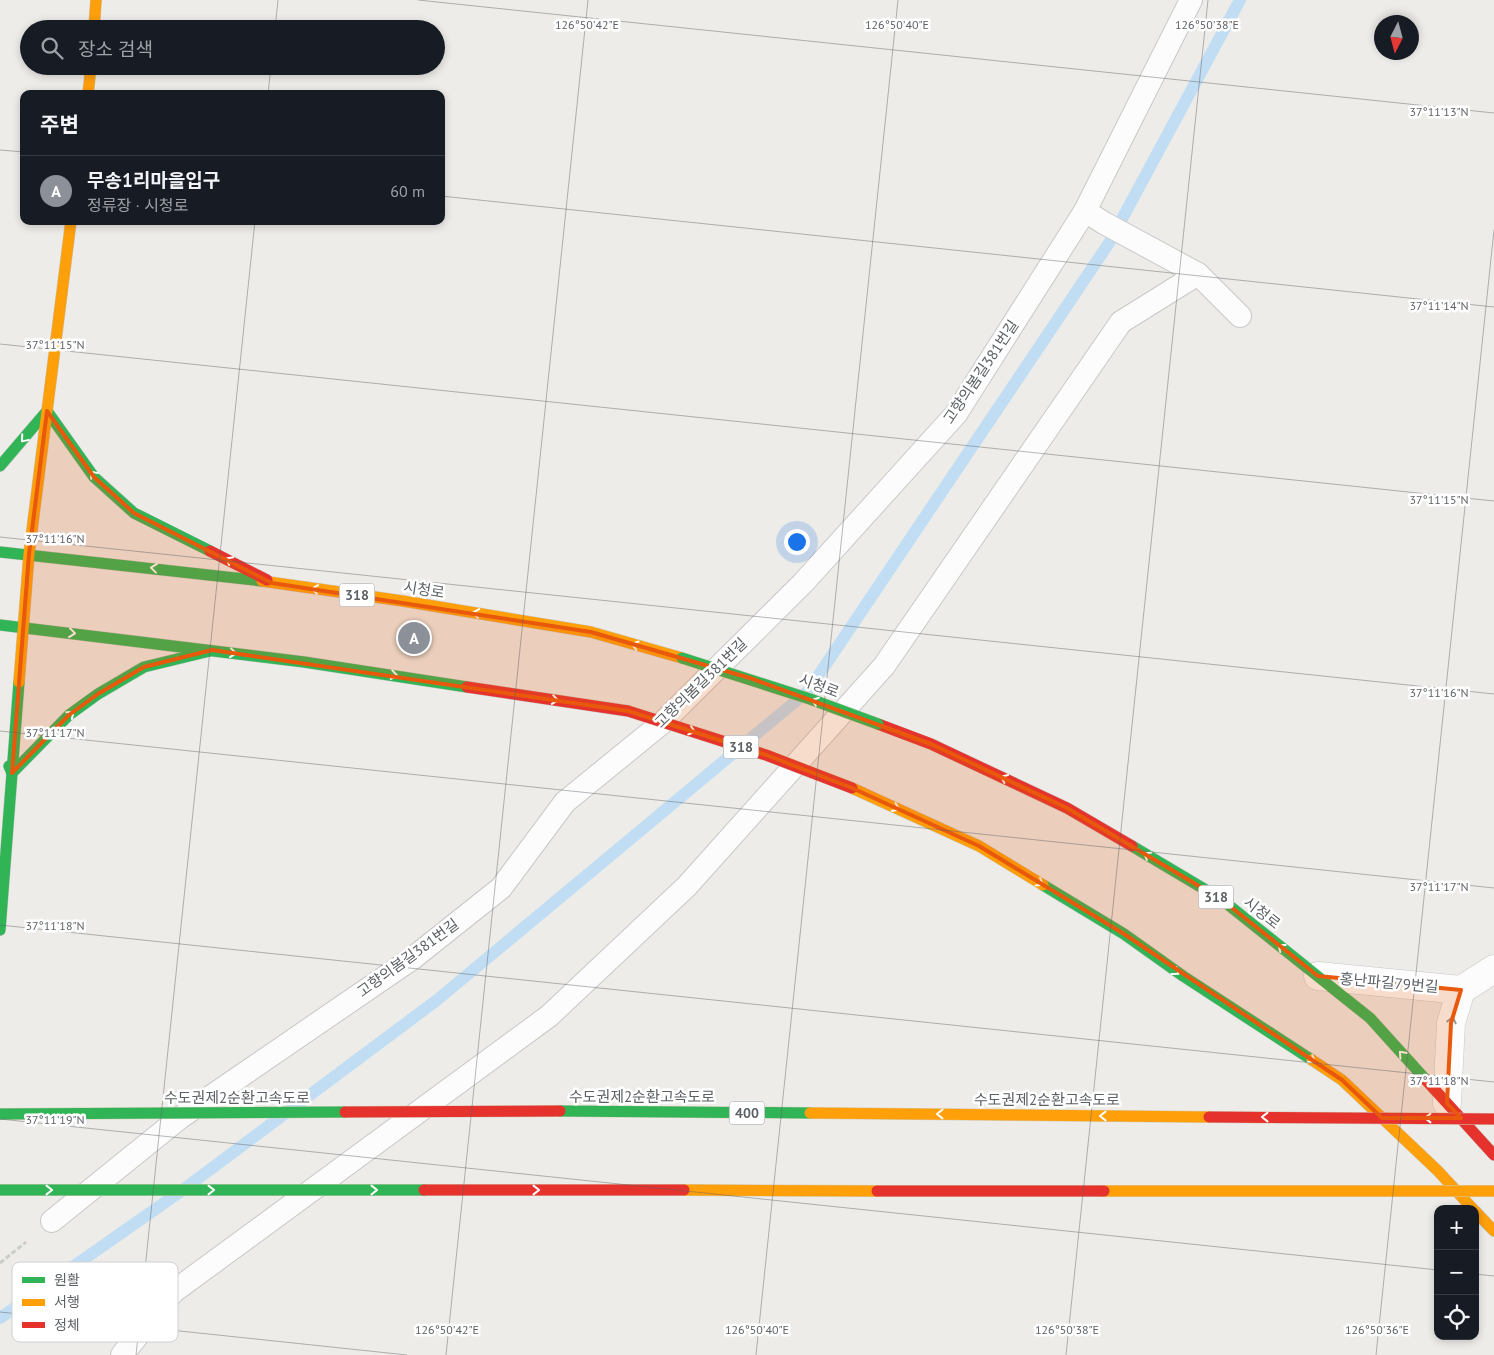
<!DOCTYPE html>
<html lang="ko">
<head>
<meta charset="utf-8">
<style>
  body { margin:0; font-family:"PT Sans","Noto Sans KR",sans-serif; background:#242831; color:#f1f3f6 }
  .controls { position:absolute; right:15px; bottom:15px; display:grid; overflow:hidden; border-radius:10px; box-shadow:0 2px 8px #0003 }
  .controls button { width:45px; height:45px; display:grid; place-items:center; padding:0; border:0; border-bottom:1px solid #363941; background:#171b24; color:#f1f3f6; font:25px sans-serif }
  .compass { position:absolute; left:1374px; top:15px; width:45px; height:45px; border-radius:50%; background:#171b24; box-shadow:0 2px 8px #0003; rotate:186deg }
  .you { position:absolute; left:796px; top:541px; width:18px; height:18px; margin:-12px; border:4px solid #fff; border-radius:50%; background:#1a73e8; box-shadow:0 0 0 8px #1a73e833 }
  .badge { display:grid; place-items:center; width:32px; height:32px; border-radius:50%; background:#8c9099; color:#fff; font-size:16px; font-weight:700 }
  .pin { position:absolute; translate:-50% -50%; border:2px solid #fff; box-shadow:0 1px 5px #0006 }
  .list { margin:0; padding:0; list-style:none }
  h2 { display:flex; justify-content:space-between; align-items:center; height:65px; margin:0; padding:0 20px; font-size:21px }
  h2 small { font-size:16px; font-weight:400; color:#9ea1a6 }
  .list li { display:grid; grid-template-columns:32px 1fr auto; gap:15px; align-items:center; box-sizing:border-box; height:70px; padding:0 20px; border-top:1px solid #363941 }
  .list b { display:block; font-size:19px; white-space:nowrap }
  .list p { margin:0; font-size:16px; white-space:nowrap; color:#9ea1a6 }
  .list em { font-size:16px; font-style:normal; color:#9ea1a6 }
  .icon { flex:none; width:28px; height:28px; fill:none; stroke:currentColor; stroke-width:2; stroke-linecap:round; stroke-linejoin:round }
  .map { position:relative; flex:none; width:1494px; height:1355px; overflow:hidden }
  .search { position:absolute; background:#171b24; box-shadow:0 2px 8px #0003; left:20px; top:20px; width:425px; height:55px; display:flex; align-items:center; gap:12px; box-sizing:border-box; padding:0 18px; border-radius:28px; color:#9ea1a6; font-size:19px }
  .panel { position:absolute; background:#171b24; box-shadow:0 2px 8px #0003; left:20px; top:90px; width:425px; height:135px; border-radius:10px }
  .map>svg:first-child { display:block }
  .lines { fill:none; stroke-linecap:round; stroke-linejoin:round }
  .stream { stroke:#c0ddf3; stroke-width:12 }
  .lane-casing { stroke:#c9c8c8; stroke-width:24 }
  .street-casing { stroke:#c9c8c8; stroke-width:29 }
  .fast-casing { stroke:#c8c8c8; stroke-width:12 }
  .slow-casing { stroke:#c8c8c8; stroke-width:12 }
  .jam-casing { stroke:#c8c8c8; stroke-width:12 }
  .path { stroke:#c9cecb; stroke-width:3; stroke-dasharray:5 2.5; stroke-linecap:butt }
  .lane { stroke:#fcfcfc; stroke-width:22 }
  .street { stroke:#fcfcfc; stroke-width:28 }
  .fast { stroke:#30b455; stroke-width:11 }
  .slow { stroke:#ff9f0a; stroke-width:11 }
  .jam { stroke:#e5322d; stroke-width:11 }
  .fast-bridge-casing { stroke:#d3ccb8; stroke-width:12; stroke-linecap:butt }
  .slow-bridge-casing { stroke:#d3ccb8; stroke-width:12; stroke-linecap:butt }
  .jam-bridge-casing { stroke:#d3ccb8; stroke-width:12; stroke-linecap:butt }
  .fast-bridge { stroke:#30b455; stroke-width:11 }
  .slow-bridge { stroke:#ff9f0a; stroke-width:11 }
  .jam-bridge { stroke:#e5322d; stroke-width:11 }
  .oneway { stroke:#fff }
  .oneway2 { stroke:#95979a }
  .marked { fill:#e8590c; fill-opacity:0.2; stroke:#e8590c; stroke-width:4; stroke-linejoin:round }
  .ticks { fill:none; stroke:#5d6165; stroke-width:1; stroke-opacity:0.45 }
  .labels { text-anchor:middle; stroke-width:5; stroke-linejoin:round; paint-order:stroke }
  .shield { fill:#fff; stroke:#8e9093; stroke-width:1 }
  .shield-label { font-size:14px; font-weight:bold; fill:#5d6165 }
  .street-label { font-size:15px; fill:#5d6165; stroke:#fff }
  .key { fill:#fff; stroke:#ced0d1; stroke-width:1 }
  .key-label { font-size:14px; fill:#5d6165 }
  .ticks-label { font-size:12px; text-anchor:middle; fill:#5d6165; stroke:#fff; stroke-width:5; stroke-linejoin:round; paint-order:stroke }
</style>
</head>
<body>
<div class="map">
<svg width="1494" height="1355" viewBox="0 0 1494 1355">
  <rect width="100%" height="100%" fill="#edece8"/>
  <g class="lines">
    <polyline class="stream" points="0,1318 184,1189 437,1000 808,691 1109,243 1240,0"/>
    <defs>
      <g id="lane">
        <polyline points="1085,211 1104,223 1198,274"/>
        <polyline points="52,1221 181,1117 413,958 501,888 565,802 662,723 803,583 956,414 1085,211 1191,0"/>
        <polyline points="122,1355 173,1292 549,1016 687,886 884,666 1121,322 1198,274 1240,316"/>
      </g>
      <g id="street">
        <polyline points="1318,976 1461,990 1494,969"/>
        <polyline points="1447,1103 1451,1023 1461,990"/>
      </g>
      <g id="fast">
        <polyline points="0,466 47,411 94,477 134,513 210,551"/>
        <polyline points="0,552 262,581"/>
        <polyline points="0,625 304,662 467,687"/>
        <polyline points="9,766 12,773 69,715 98,694 144,667 210,651"/>
        <polyline points="1132,846 1221,899 1370,1018 1426,1080"/>
        <polyline points="1043,885 1124,934 1183,976 1312,1060"/>
        <polyline points="0,930 19,682"/>
      </g>
      <g id="slow">
        <polyline points="94,29 96,0"/>
        <polyline points="88,94 91,66"/>
        <polyline points="262,581 403,601 591,632 682,658"/>
        <polyline points="19,682 29,554 71,221"/>
        <polyline points="852,788 979,846 1043,885"/>
        <polyline points="1312,1060 1342,1080 1438,1171 1473,1209"/>
        <polyline points="1475,1211 1494,1231"/>
      </g>
      <g id="jam">
        <polyline points="210,551 267,580"/>
        <polyline points="467,687 628,711"/>
        <polyline points="878,724 931,744 1067,808 1132,846"/>
        <polyline points="1426,1080 1494,1155"/>
      </g>
    </defs>
    <use href="#lane" class="lane-casing"/>
    <use href="#street" class="street-casing"/>
    <use href="#fast" class="fast-casing"/>
    <use href="#slow" class="slow-casing"/>
    <use href="#jam" class="jam-casing"/>
    <polyline class="path" points="0,1263 26,1242"/>
    <use href="#lane" class="lane"/>
    <use href="#street" class="street"/>
    <use href="#fast" class="fast"/>
    <use href="#slow" class="slow"/>
    <use href="#jam" class="jam"/>
    <defs>
      <g id="fast-bridge">
        <polyline points="682,658 810,699 878,724"/>
        <polyline points="560,1111 810,1113"/>
        <polyline points="0,1114 345,1112"/>
        <polyline points="0,1190 424,1190"/>
      </g>
      <g id="slow-bridge">
        <polyline points="810,1113 1209,1117"/>
        <polyline points="684,1190 877,1191"/>
        <polyline points="1104,1191 1494,1191"/>
      </g>
      <g id="jam-bridge">
        <polyline points="628,711 766,755 852,788"/>
        <polyline points="345,1112 560,1111"/>
        <polyline points="1209,1117 1494,1119"/>
        <polyline points="424,1190 684,1190"/>
        <polyline points="877,1191 1104,1191"/>
      </g>
    </defs>
    <use href="#fast-bridge" class="fast-bridge-casing"/>
    <use href="#slow-bridge" class="slow-bridge-casing"/>
    <use href="#jam-bridge" class="jam-bridge-casing"/>
    <use href="#fast-bridge" class="fast-bridge"/>
    <use href="#slow-bridge" class="slow-bridge"/>
    <use href="#jam-bridge" class="jam-bridge"/>
  </g>
  <defs><path id="oneway-chevron" d="M-2-3.5L2.5 0L-2 3.5" fill="none" stroke-width="1.6" stroke-linecap="round" stroke-linejoin="round" transform="scale(1.25)"/></defs>
  <g class="oneway">
    <use href="#oneway-chevron" transform="translate(24 439) rotate(130)"/>
    <use href="#oneway-chevron" transform="translate(93 474) rotate(-130)"/>
    <use href="#oneway-chevron" transform="translate(229 560) rotate(-152)"/>
    <use href="#oneway-chevron" transform="translate(154 568) rotate(-173)"/>
    <use href="#oneway-chevron" transform="translate(315 589) rotate(-172)"/>
    <use href="#oneway-chevron" transform="translate(476 613) rotate(-171)"/>
    <use href="#oneway-chevron" transform="translate(72 633) rotate(7)"/>
    <use href="#oneway-chevron" transform="translate(635 645) rotate(-164)"/>
    <use href="#oneway-chevron" transform="translate(233 653) rotate(7)"/>
    <use href="#oneway-chevron" transform="translate(394 675) rotate(9)"/>
    <use href="#oneway-chevron" transform="translate(555 700) rotate(9)"/>
    <use href="#oneway-chevron" transform="translate(815 701) rotate(-160)"/>
    <use href="#oneway-chevron" transform="translate(71 714) rotate(-40)"/>
    <use href="#oneway-chevron" transform="translate(692 731) rotate(18)"/>
    <use href="#oneway-chevron" transform="translate(1004 778) rotate(-155)"/>
    <use href="#oneway-chevron" transform="translate(896 808) rotate(25)"/>
    <use href="#oneway-chevron" transform="translate(1147 855) rotate(-149)"/>
    <use href="#oneway-chevron" transform="translate(1040 883) rotate(31)"/>
    <use href="#oneway-chevron" transform="translate(1281 947) rotate(-142)"/>
    <use href="#oneway-chevron" transform="translate(1176 972) rotate(36)"/>
    <use href="#oneway-chevron" transform="translate(1402 1054) rotate(-132)"/>
    <use href="#oneway-chevron" transform="translate(1312 1060) rotate(33)"/>
    <use href="#oneway-chevron" transform="translate(940 1114) rotate(-180)"/>
    <use href="#oneway-chevron" transform="translate(1103 1116) rotate(-180)"/>
    <use href="#oneway-chevron" transform="translate(1265 1117) rotate(-180)"/>
    <use href="#oneway-chevron" transform="translate(1428 1118) rotate(-180)"/>
    <use href="#oneway-chevron" transform="translate(49 1190)"/>
    <use href="#oneway-chevron" transform="translate(211 1190)"/>
    <use href="#oneway-chevron" transform="translate(374 1190)"/>
    <use href="#oneway-chevron" transform="translate(536 1190)"/>
  </g>
  <use class="oneway2" href="#oneway-chevron" transform="translate(1452 1020) rotate(-77)"/>
  <path class="marked" d="M47 411 94 477 134 513 272 583 591 632 750 678 931 744 1067 808 1221 899 1318 976 1461 990 1451 1023 1447 1103 1461 1118H1382L1342 1080 1124 934 979 846 852 788 766 755 628 711 212 650 144 667 98 694 69 715 12 773 29 554Z"/>
  <path class="ticks" d="M418 0 1494 113M275 29 278 0M268 94 271 66M0 150 24 152M441 196 1494 307M0 344 1494 501M0 537 1494 694M0 731 1494 888M0 925 1494 1082M0 1119 1438 1270M1475 1274 1494 1276M0 1312 407 1355M136 1355 255 221M446 1355 588 0M756 1355 898 0M1066 1355 1208 0M1376 1355 1494 230"/>
  <g class="labels">
    <g class="shield">
      <rect x="339.5" y="583.5" width="35" height="23" rx="4"/>
      <rect x="723.5" y="735.5" width="35" height="23" rx="4"/>
      <rect x="1198.5" y="885.5" width="35" height="23" rx="4"/>
      <rect x="729.5" y="1101.5" width="35" height="23" rx="4"/>
    </g>
    <g class="shield-label">
      <text x="357" y="600">318</text>
      <text x="741" y="752">318</text>
      <text x="1216" y="902">318</text>
      <text x="747" y="1118">400</text>
    </g>
    <g class="street-label">
      <text transform="translate(981 372) rotate(-56)" y="5">고향의봄길381번길</text>
      <text transform="translate(424 590) rotate(9)" y="5">시청로</text>
      <text transform="translate(701 683) rotate(-44)" y="5">고향의봄길381번길</text>
      <text transform="translate(819 686) rotate(20)" y="5">시청로</text>
      <text transform="translate(1262 913) rotate(38)" y="5">시청로</text>
      <text transform="translate(408 958) rotate(-36)" y="5">고향의봄길381번길</text>
      <text transform="translate(1389 983) rotate(5)" y="5">홍난파길79번길</text>
      <text x="642" y="1102">수도권제2순환고속도로</text>
      <text x="237" y="1103">수도권제2순환고속도로</text>
      <text x="1047" y="1105">수도권제2순환고속도로</text>
    </g>
  </g>
  <rect x="12" y="1262" width="166" height="80" rx="8" class="key"/>
  <rect x="22" y="1277" width="23" height="6" fill="#30b455"/>
  <rect x="22" y="1299" width="23" height="7" fill="#ff9f0a"/>
  <rect x="22" y="1322" width="23" height="6" fill="#e5322d"/>
  <g class="key-label">
    <text x="54" y="1285">원활</text>
    <text x="54" y="1307">서행</text>
    <text x="54" y="1330">정체</text>
  </g>
  <g class="ticks-label">
    <text x="587" y="29">126°50'42"E</text>
    <text x="897" y="29">126°50'40"E</text>
    <text x="1207" y="29">126°50'38"E</text>
    <text x="1439" y="116">37°11'13"N</text>
    <text x="1439" y="310">37°11'14"N</text>
    <text x="55" y="349">37°11'15"N</text>
    <text x="1439" y="504">37°11'15"N</text>
    <text x="55" y="543">37°11'16"N</text>
    <text x="1439" y="697">37°11'16"N</text>
    <text x="55" y="737">37°11'17"N</text>
    <text x="1439" y="891">37°11'17"N</text>
    <text x="55" y="930">37°11'18"N</text>
    <text x="1439" y="1085">37°11'18"N</text>
    <text x="55" y="1124">37°11'19"N</text>
    <text x="447" y="1334">126°50'42"E</text>
    <text x="757" y="1334">126°50'40"E</text>
    <text x="1067" y="1334">126°50'38"E</text>
    <text x="1377" y="1334">126°50'36"E</text>
  </g>
</svg>
<div class="controls">
<button>+</button>
<button>−</button>
<button><svg class="icon" aria-label="locate" viewBox="0 0 24 24"><circle cx="12" cy="12" r="6"/><path d="M12 2v4M12 18v4M2 12h4M18 12h4"/></svg></button>
</div>
<svg class="compass" viewBox="-18 -18 36 36"><path d="M0-13l5 13h-10z" fill="#e53935"/><path d="M0 13l5-13h-10z" fill="#9ea1a6"/></svg>
<div class="you"></div>
<div class="pin badge" style="left:414px;top:638px">A</div>
<div class="search"><svg class="icon" aria-label="search" viewBox="0 0 24 24"><circle cx="10" cy="10" r="6"/><path d="M15 15l6 6"/></svg>장소 검색</div>
<section class="panel">
<h2>주변<small></small></h2>
<ul class="list">
<li><span class="badge">A</span><div><b>무송1리마을입구</b><p>정류장 · 시청로</p></div><em>60 m</em></li>
</ul>
</section>
</div>
</body>
</html>
